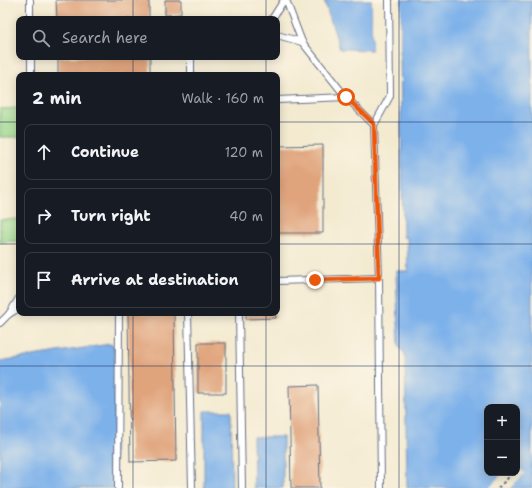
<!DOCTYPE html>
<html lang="en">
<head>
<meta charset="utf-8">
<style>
  body { margin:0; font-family:"Shantell Sans",sans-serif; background:#242831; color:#f1f3f6 }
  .controls { position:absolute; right:12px; bottom:12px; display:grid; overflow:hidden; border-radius:8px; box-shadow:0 2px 10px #0003 }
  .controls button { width:36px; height:36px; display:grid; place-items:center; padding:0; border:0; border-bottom:1px solid #363941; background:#171b24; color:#f1f3f6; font:20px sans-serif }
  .stop { position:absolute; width:12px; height:12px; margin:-9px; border:3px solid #ea580c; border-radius:50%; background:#fff }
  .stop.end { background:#ea580c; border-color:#fff; box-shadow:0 1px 4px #0008 }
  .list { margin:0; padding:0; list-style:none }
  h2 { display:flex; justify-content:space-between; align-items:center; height:52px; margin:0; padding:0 16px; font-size:17px }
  h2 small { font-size:13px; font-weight:400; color:#9ea1a6 }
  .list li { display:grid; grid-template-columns:26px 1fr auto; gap:12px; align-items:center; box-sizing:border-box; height:56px; margin:0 8px 8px; padding:0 8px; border:1px solid #363941; border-radius:8px }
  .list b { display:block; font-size:15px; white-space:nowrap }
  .list em { font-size:13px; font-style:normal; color:#9ea1a6 }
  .icon { flex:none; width:22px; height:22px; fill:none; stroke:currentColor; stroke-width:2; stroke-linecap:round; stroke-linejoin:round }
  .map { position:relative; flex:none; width:532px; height:488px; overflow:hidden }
  .search { position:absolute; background:#171b24; box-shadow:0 2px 10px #0003; left:16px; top:16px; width:264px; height:44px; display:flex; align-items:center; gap:10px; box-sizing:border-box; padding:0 14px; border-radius:8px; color:#9ea1a6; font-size:15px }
  .panel { position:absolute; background:#171b24; box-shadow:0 2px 10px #0003; left:16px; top:72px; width:264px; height:244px; border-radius:8px }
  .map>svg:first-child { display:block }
  .green { fill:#9ad78c; stroke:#5a8375 }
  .water { fill:#7db1ea; stroke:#4c70a4; fill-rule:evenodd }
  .pier { fill:#f3ead0 }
  .building { fill:#e0a47d }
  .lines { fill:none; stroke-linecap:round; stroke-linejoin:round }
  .lane-casing { stroke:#677086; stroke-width:8 }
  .path { stroke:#677086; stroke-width:2; stroke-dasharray:3 3; stroke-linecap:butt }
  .lane { stroke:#fff; stroke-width:6 }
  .route { stroke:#ea580c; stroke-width:5 }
  .grid { fill:none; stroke:#1b2f5e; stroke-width:1; stroke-opacity:0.55 }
</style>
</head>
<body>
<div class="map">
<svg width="532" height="488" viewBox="0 0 532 488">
  <rect width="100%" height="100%" fill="#fcf5e5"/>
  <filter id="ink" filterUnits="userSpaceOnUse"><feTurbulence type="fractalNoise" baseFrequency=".025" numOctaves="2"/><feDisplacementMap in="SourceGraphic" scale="8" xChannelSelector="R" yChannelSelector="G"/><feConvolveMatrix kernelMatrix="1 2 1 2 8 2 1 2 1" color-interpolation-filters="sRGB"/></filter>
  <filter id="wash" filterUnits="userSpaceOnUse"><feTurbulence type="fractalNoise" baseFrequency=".012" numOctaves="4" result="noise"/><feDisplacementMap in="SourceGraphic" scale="16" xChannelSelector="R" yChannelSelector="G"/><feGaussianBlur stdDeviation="0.9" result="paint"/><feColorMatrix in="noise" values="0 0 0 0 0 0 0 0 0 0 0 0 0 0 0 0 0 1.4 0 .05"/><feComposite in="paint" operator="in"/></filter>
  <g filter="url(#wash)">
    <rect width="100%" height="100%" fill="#f3ead0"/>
    <g class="green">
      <polygon points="19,108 19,137 0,137 0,109"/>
      <polygon points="19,219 19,241 0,242 0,220"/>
    </g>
    <g class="water">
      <polygon points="324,0 372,0 372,50 340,49"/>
      <path d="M401 0H532V488H407L405 354 399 347 396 271H408L407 237H403L400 50ZM487 407H517V473H487Z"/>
      <polygon points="110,344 115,347 114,488 0,488 0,361"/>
      <polygon points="204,411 231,411 232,488 204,488"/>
      <polygon points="253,437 283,437 283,488 254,488"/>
    </g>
    <g class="pier">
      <rect x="372" y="0" width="2" height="50"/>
      <polygon points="399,0 401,0 400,50 398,50"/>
      <polygon points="517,467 525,473 510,488 488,488 503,473 517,473"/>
    </g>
    <g id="blocks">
      <g class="building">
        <polygon points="56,0 149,0 149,19 57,19"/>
        <polygon points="165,0 181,0 181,14 165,15"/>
        <rect x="58" y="57" width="92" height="18"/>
        <polygon points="323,145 323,233 277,233 277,146"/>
        <polygon points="128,313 174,313 176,461 130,462"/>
        <polygon points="246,313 275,313 276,318 246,319"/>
        <rect x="198" y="343" width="28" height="50"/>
        <polygon points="318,385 320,488 291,488 289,386"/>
      </g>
    </g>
  </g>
  <g filter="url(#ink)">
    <use href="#blocks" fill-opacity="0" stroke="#677086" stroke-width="1"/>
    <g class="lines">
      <defs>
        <g id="lane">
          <polyline points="30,0 30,19"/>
          <polyline points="286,0 302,42 346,97 374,125"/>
          <polyline points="272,19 284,0"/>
          <polyline points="277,35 302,42"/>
          <polyline points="31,57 31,75"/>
          <polyline points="191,57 191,75"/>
          <polyline points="277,100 346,97"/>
          <polyline points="277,281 379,278"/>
          <polyline points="19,298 9,314 19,308"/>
          <polyline points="188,313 192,488"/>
          <polyline points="239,313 242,488"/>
          <polyline points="0,323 9,314"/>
          <polyline points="118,488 119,313"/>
          <polyline points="381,488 379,278 374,125 390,96 389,0"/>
        </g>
      </defs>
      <use href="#lane" class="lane-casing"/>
      <g class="path">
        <polyline points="517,469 518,468"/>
        <polyline points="498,488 513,473"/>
      </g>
      <use href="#lane" class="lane"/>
    </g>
  </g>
  <g class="lines" filter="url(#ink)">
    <polyline class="route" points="315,280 379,278 374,124 346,97"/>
  </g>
  <path class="grid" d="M133 0V19M266 0V19M399 0V488M133 57V75M266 57V75M0 122H19M277 122H532M0 244H19M277 244H532M133 313V488M266 313V488M0 366H532"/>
</svg>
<div class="controls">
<button>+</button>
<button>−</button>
</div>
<div class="stop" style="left:346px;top:97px"></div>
<div class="stop end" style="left:315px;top:280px"></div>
<div class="search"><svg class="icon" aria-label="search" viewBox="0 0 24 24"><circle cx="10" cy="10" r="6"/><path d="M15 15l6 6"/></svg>Search here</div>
<section class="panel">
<h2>2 min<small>Walk · 160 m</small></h2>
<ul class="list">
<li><svg class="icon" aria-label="ahead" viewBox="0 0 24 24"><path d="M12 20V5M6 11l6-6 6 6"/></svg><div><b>Continue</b></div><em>120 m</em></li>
<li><svg class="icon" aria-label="right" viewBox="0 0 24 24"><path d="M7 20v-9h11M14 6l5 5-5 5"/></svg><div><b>Turn right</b></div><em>40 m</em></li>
<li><svg class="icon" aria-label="arrive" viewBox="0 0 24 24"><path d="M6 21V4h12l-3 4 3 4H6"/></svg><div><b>Arrive at destination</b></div></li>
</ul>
</section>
</div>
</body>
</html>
